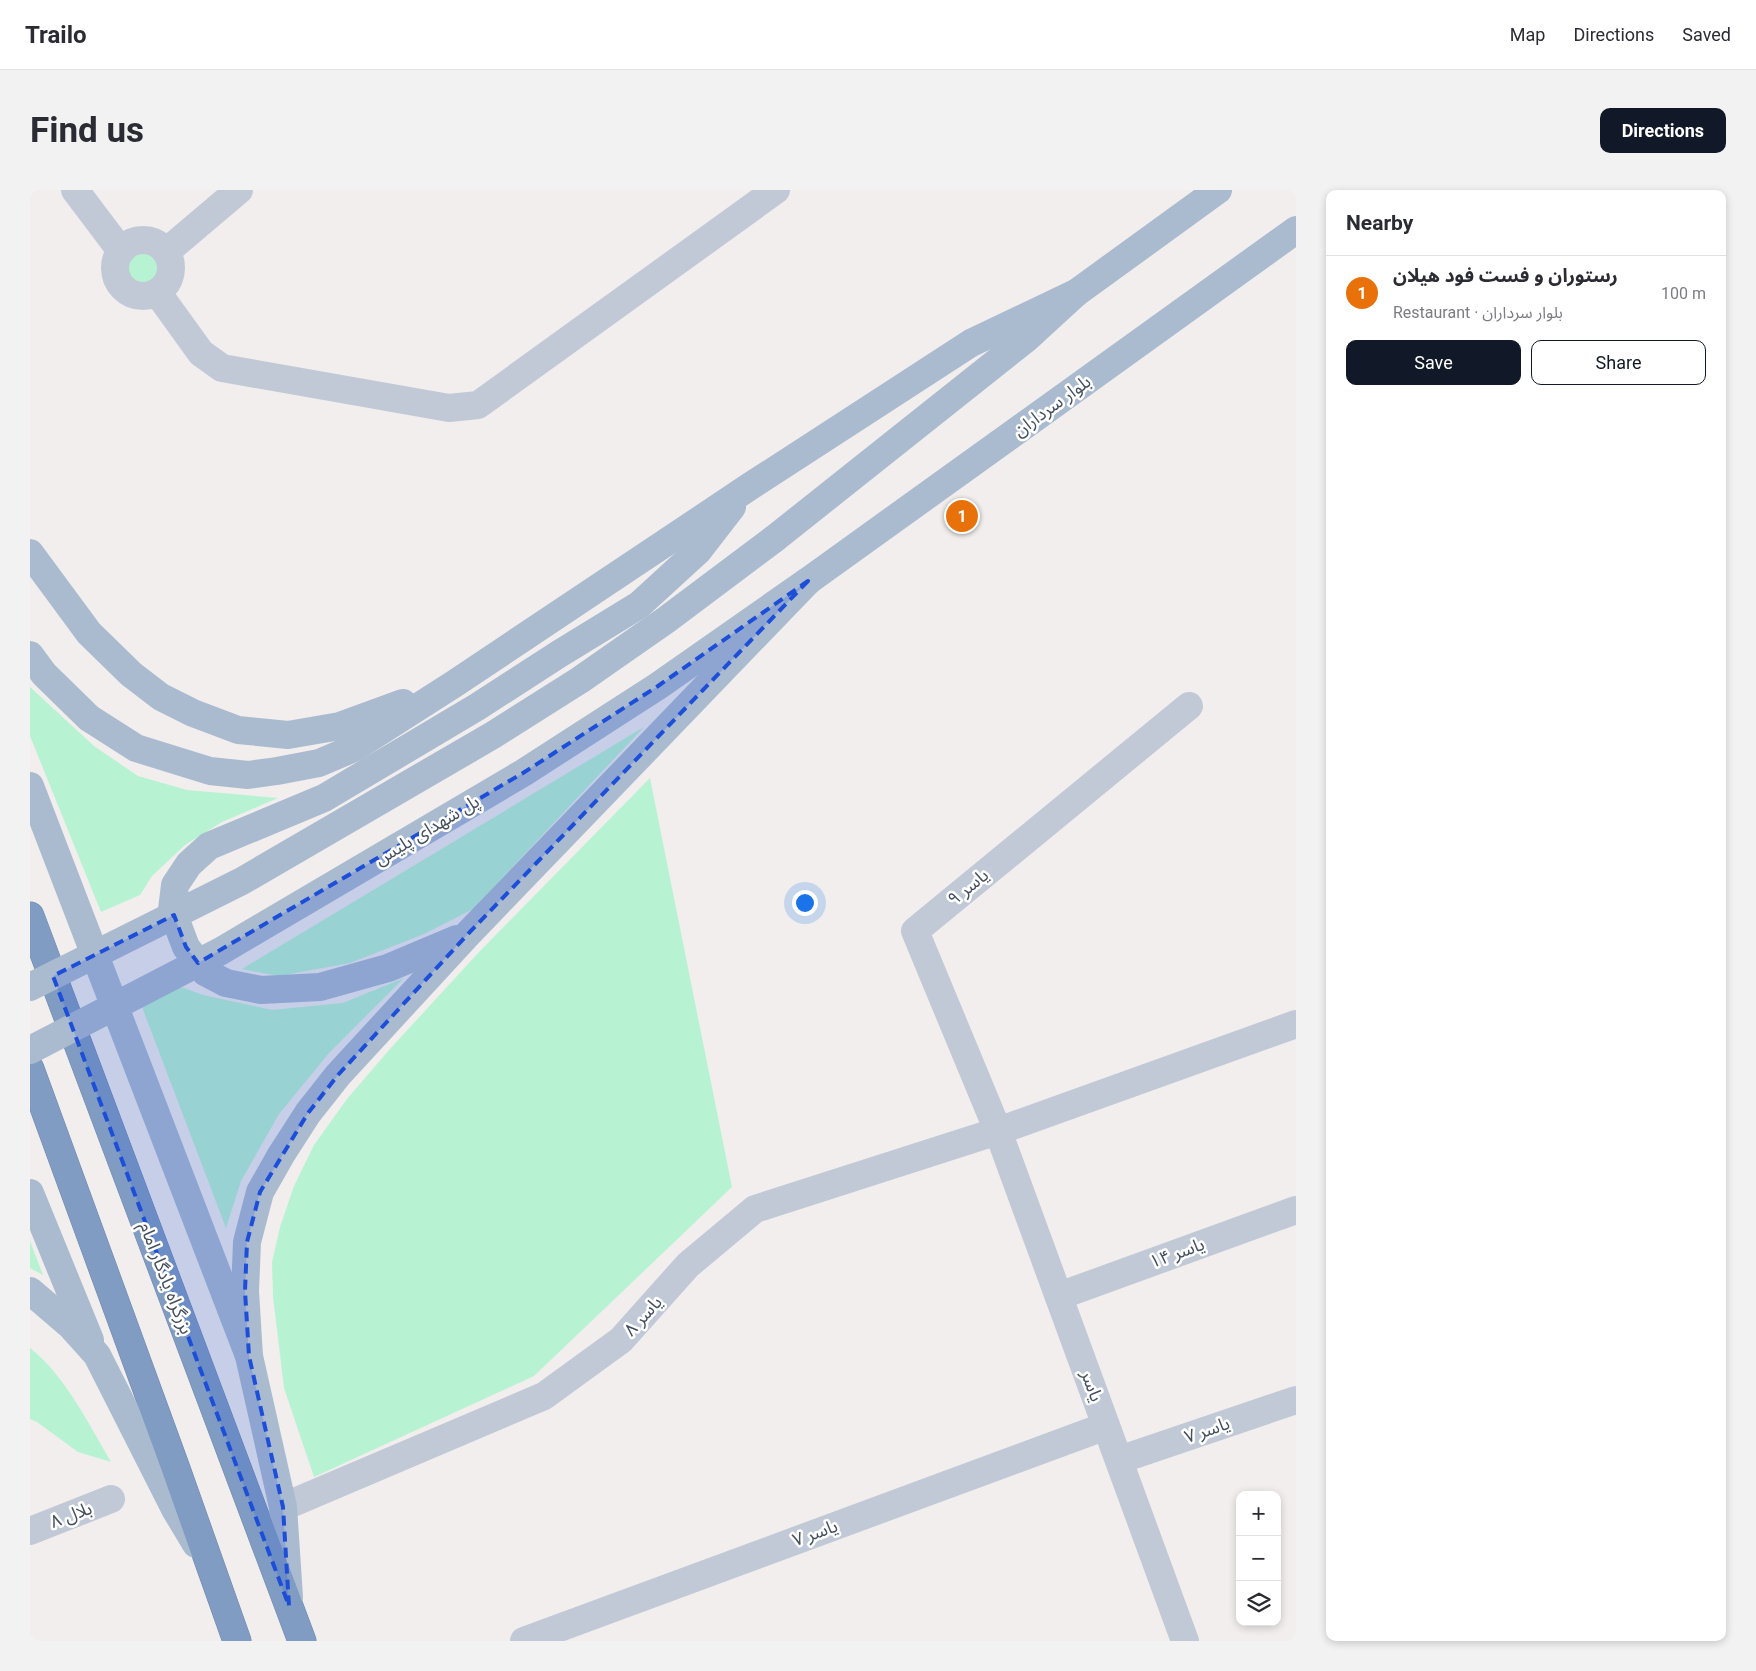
<!DOCTYPE html>
<html lang="en">
<head>
<meta charset="utf-8">
<style>
  body { margin:0; font-family:Roboto,"Noto Sans Arabic",sans-serif; background:#f2f2f3; color:#2b2b33 }
  .controls { position:absolute; right:15px; bottom:15px; display:grid; overflow:hidden; border-radius:10px; box-shadow:0 2px 8px #0003 }
  .controls button { width:45px; height:45px; display:grid; place-items:center; padding:0; border:0; border-bottom:1px solid #e1e1e2; background:#fff; color:#2b2b33; font:25px sans-serif }
  .you { position:absolute; left:774px; top:712px; width:18px; height:18px; margin:-12px; border:4px solid #fff; border-radius:50%; background:#1a73e8; box-shadow:0 0 0 8px #1a73e833 }
  .badge { display:grid; place-items:center; width:32px; height:32px; border-radius:50%; background:#111827; color:#fff; font-size:16px; font-weight:700 }
  .pin { position:absolute; translate:-50% -50%; border:2px solid #fff; box-shadow:0 1px 5px #0006 }
  .list { margin:0; padding:0; list-style:none }
  h2 { display:flex; justify-content:space-between; align-items:center; height:65px; margin:0; padding:0 20px; font-size:21px }
  h2 small { font-size:16px; font-weight:400; color:#7c7c81 }
  .list li { display:grid; grid-template-columns:32px 1fr auto; gap:15px; align-items:center; box-sizing:border-box; height:70px; padding:0 20px; border-top:1px solid #e1e1e2 }
  .list b { display:block; font-size:19px; white-space:nowrap }
  .list p { margin:0; font-size:16px; white-space:nowrap; color:#7c7c81 }
  .list em { font-size:16px; font-style:normal; color:#7c7c81 }
  .actions { display:flex; gap:10px; padding:15px 20px }
  .actions a { flex:1; padding:11px 0; border:1px solid #111827; border-radius:10px; text-align:center; font-size:18px; color:#111827 }
  .actions .main { background:#111827; color:#fff }
  .icon { flex:none; width:28px; height:28px; fill:none; stroke:currentColor; stroke-width:2; stroke-linecap:round; stroke-linejoin:round }
  .map { position:relative; flex:none; width:1266px; height:1451px; overflow:hidden; border-radius:10px }
  header { display:flex; align-items:center; gap:30px; box-sizing:border-box; height:70px; padding:0 25px; background:#fff; border-bottom:1px solid #e1e1e2 }
  header strong { font-size:24px }
  nav { display:flex; gap:28px; margin-inline-start:auto; font-size:18px }
  .intro { display:flex; align-items:center; justify-content:space-between; box-sizing:border-box; height:120px; padding:0 30px }
  h1 { margin:0; font-size:35px }
  .button { padding:12px 22px; border-radius:10px; background:#111827; color:#fff; font-size:18px; font-weight:700 }
  main { display:flex; gap:30px; padding:0 30px }
  aside { flex:1; background:#fff; border-radius:10px; box-shadow:0 2px 8px #0003 }
  .map>svg:first-child { display:block }
  .green { fill:#b7f3d2 }
  .lines { fill:none; stroke-linecap:round; stroke-linejoin:round }
  .highway-casing { stroke:#6b87ae; stroke-width:29 }
  .minor { stroke:#c0c9d5; stroke-width:28 }
  .major { stroke:#aabbd0; stroke-width:28 }
  .highway { stroke:#809cc2; stroke-width:28 }
  .major-bridge { stroke:#aabbd0; stroke-width:28 }
  .marked { fill:#1d4ed8; fill-opacity:0.2; stroke:#1d4ed8; stroke-width:4; stroke-dasharray:10 6; stroke-linejoin:round }
  .labels { text-anchor:middle; stroke-width:5; stroke-linejoin:round; paint-order:stroke }
  .street-label { font-size:18px; fill:#44505d; stroke:#fff }
</style>
</head>
<body>
<header>
<strong>Trailo</strong>
<nav><a>Map</a><a>Directions</a><a>Saved</a></nav>
</header>
<div class="intro"><h1>Find us</h1><a class="button">Directions</a></div>
<main>
<div class="map">
<svg width="1266" height="1451" viewBox="0 0 1266 1451">
  <rect width="100%" height="100%" fill="#f1eeed"/>
  <g class="green">
    <circle cx="113" cy="78" r="20"/>
    <polygon points="0,497 64,556 108,586 157,600 248,608 192,632 155,655 122,686 110,705 71,722 0,546"/>
    <polygon points="614,537 443,719 394,744 320,773 249,786 212,779"/>
    <polygon points="620,588 702,997 504,1186 284,1287 254,1198 243,1107 242,1072 250,1037 264,996 284,955 317,909 359,860 450,761"/>
    <polygon points="374,788 299,863 249,924 211,991 196,1038 112,817 151,797 173,805 242,820 313,813"/>
    <polygon points="0,1051 13,1085 0,1078"/>
    <path d="M0 1158C34 1184 60 1236 81 1272L48 1262 7 1232 0 1229Z"/>
  </g>
  <g class="lines">
    <defs>
      <g id="highway">
        <polyline points="0,726 272,1451"/>
        <polyline points="0,879 145,1276 207,1451"/>
      </g>
    </defs>
    <use href="#highway" class="highway-casing"/>
    <g class="minor">
      <polyline points="45,0 91,61"/>
      <circle cx="113" cy="78" r="28"/>
      <polyline points="136,62 209,0"/>
      <polyline points="127,102 171,163 192,178 419,218 448,215 746,0"/>
      <polyline points="1029,1106 1266,1020"/>
      <polyline points="1089,1270 1266,1210"/>
      <polyline points="253,1317 514,1206 591,1150 658,1075 725,1019 968,941 1266,834"/>
      <polyline points="0,1341 81,1309"/>
      <polyline points="494,1451 1076,1236"/>
      <polyline points="1155,1451 968,941 885,741 1159,516"/>
    </g>
    <g class="major">
      <polyline points="744,349 997,148 1046,103 1188,0"/>
      <polyline points="0,363 59,443 101,484 131,507 163,523 208,540 258,545 310,536 373,513"/>
      <polyline points="0,465 14,484 59,528 106,558 180,581 218,585 247,581 289,573 324,558 424,494 719,297 941,153 1046,103"/>
      <polyline points="0,596 219,1166 253,1317 259,1407"/>
      <polyline points="427,749 358,778 290,797 231,800 196,793 175,782 156,757 142,720 145,695 159,674 179,656 294,608 447,517 529,464 609,415 668,361 702,317"/>
      <polyline points="0,1003 60,1150"/>
      <polyline points="0,1101 40,1135 67,1165 145,1319 166,1354"/>
      <polyline points="219,1166 215,1101 217,1052 230,1002 251,965 278,923 308,885 437,745 778,391 1266,40"/>
    </g>
    <use href="#highway" class="highway"/>
    <g class="major-bridge">
      <polyline points="0,797 212,691 463,545 550,490 636,430 744,349"/>
      <polyline points="0,860 191,761 493,583 628,496 778,391"/>
    </g>
  </g>
  <path class="marked" d="M778 391 437 745 308 885 278 923 230 1002 217 1052 215 1101 219 1166 253 1317 259 1416 23 786 144 725 156 757 168 773 493 583 628 496Z"/>
  <g class="labels">
    <g class="street-label">
      <text transform="translate(1022 216) rotate(-36)" y="6">بلوار سرداران</text>
      <text transform="translate(397 640) rotate(-31)" y="6">پل شهدای پلیس</text>
      <text transform="translate(938 697) rotate(-39)" y="6">یاسر ۹</text>
      <text transform="translate(1147 1063) rotate(-20)" y="6">یاسر ۱۴</text>
      <text transform="translate(136 1088) rotate(69)" y="6">بزرگراه یادگار امام</text>
      <text transform="translate(613 1126) rotate(-48)" y="6">یاسر ۸</text>
      <text transform="translate(1062 1196) rotate(70)" y="6">یاسر</text>
      <text transform="translate(1177 1240) rotate(-19)" y="6">یاسر ۷</text>
      <text transform="translate(41 1325) rotate(-21)" y="6">بلال ۸</text>
      <text transform="translate(785 1343) rotate(-20)" y="6">یاسر ۷</text>
    </g>
  </g>
</svg>
<div class="controls">
<button>+</button>
<button>−</button>
<button><svg class="icon" aria-label="layers" viewBox="0 0 24 24"><path d="M12 4l9 5-9 5-9-5zM3 14l9 5 9-5"/></svg></button>
</div>
<div class="you"></div>
<div class="pin badge" style="left:932px;top:326px;background:#e8710a">1</div>
</div>
<aside>
<h2>Nearby<small></small></h2>
<ul class="list">
<li><span class="badge" style="background:#e8710a">1</span><div><b>رستوران و فست فود هیلان</b><p>Restaurant · بلوار سرداران</p></div><em>100 m</em></li>
</ul>
<div class="actions"><a class="main">Save</a><a>Share</a></div>
</aside>
</main>
</body>
</html>
